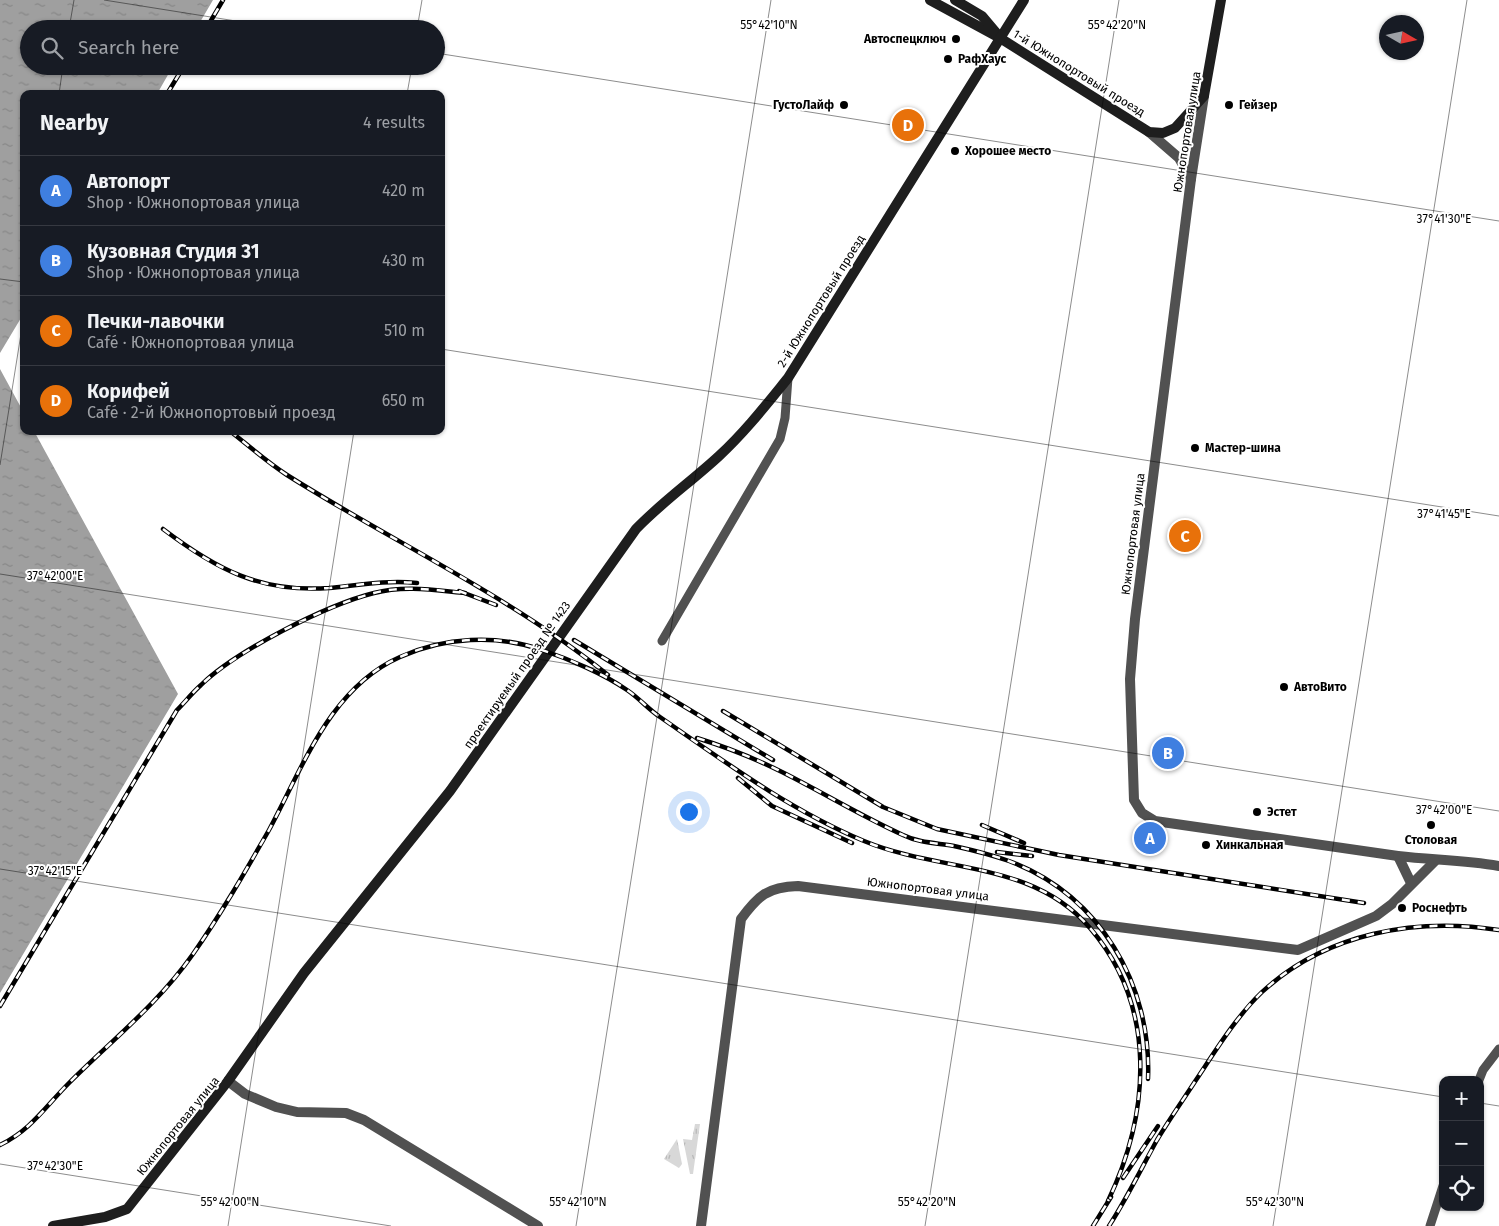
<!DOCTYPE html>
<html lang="en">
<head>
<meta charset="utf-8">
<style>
  body { margin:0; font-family:"Fira Sans",sans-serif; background:#20242c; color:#f1f3f6 }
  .controls { position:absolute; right:15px; bottom:15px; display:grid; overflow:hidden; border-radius:10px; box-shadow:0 1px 4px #0004 }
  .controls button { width:45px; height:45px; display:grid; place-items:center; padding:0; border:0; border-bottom:1px solid #363941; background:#171b24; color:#f1f3f6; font:25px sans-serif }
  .compass { position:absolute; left:1379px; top:15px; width:45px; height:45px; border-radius:50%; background:#171b24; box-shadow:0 1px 4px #0004; rotate:99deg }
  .you { position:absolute; left:688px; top:811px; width:18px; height:18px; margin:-12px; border:4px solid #fff; border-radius:50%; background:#1a73e8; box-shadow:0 0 0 8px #1a73e833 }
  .badge { display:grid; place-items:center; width:32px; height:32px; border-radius:50%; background:#0b8043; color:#fff; font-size:16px; font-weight:700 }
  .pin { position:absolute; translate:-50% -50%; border:2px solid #fff; box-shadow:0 1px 5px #0006 }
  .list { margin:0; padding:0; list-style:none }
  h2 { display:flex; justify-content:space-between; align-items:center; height:65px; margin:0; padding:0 20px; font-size:21px }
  h2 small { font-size:16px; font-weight:400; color:#9ea1a6 }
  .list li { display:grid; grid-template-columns:32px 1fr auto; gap:15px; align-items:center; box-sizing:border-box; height:70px; padding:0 20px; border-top:1px solid #363941 }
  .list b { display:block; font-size:19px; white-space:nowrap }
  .list p { margin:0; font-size:16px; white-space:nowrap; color:#9ea1a6 }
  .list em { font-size:16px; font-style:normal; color:#9ea1a6 }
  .icon { flex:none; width:28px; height:28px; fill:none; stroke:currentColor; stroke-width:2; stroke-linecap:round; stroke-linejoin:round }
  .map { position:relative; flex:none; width:1499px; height:1226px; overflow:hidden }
  .search { position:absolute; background:#171b24; box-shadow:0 1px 4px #0004; left:20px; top:20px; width:425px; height:55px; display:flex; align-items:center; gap:12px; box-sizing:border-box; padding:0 18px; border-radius:28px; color:#9ea1a6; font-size:19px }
  .panel { position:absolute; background:#171b24; box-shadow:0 1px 4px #0004; left:20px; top:90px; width:425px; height:345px; border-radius:10px }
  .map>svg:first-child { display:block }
  .grass { fill:url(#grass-tufts) }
  .water { fill:url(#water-ripples) }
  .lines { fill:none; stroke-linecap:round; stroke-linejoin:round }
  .minor { stroke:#515151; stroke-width:9 }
  .tertiary { stroke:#515151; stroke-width:10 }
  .secondary { stroke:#1e1e1e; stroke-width:10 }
  .rail-casing { stroke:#000; stroke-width:4.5 }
  .rail { stroke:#fff; stroke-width:2.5; stroke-dasharray:8; stroke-linecap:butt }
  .ticks { fill:none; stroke:#000; stroke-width:1; stroke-opacity:0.45 }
  .poi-dot { fill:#000; stroke:#fff; stroke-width:2 }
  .labels { text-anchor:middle; stroke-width:4; stroke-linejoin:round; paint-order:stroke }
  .poi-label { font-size:12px; font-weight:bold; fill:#000; stroke:#fff; text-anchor:start }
  .street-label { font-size:12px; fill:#000; stroke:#fff }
  .ticks-label { font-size:12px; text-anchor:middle; fill:#000; stroke:#fff; stroke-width:4; stroke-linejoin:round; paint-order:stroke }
</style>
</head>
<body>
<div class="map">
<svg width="1499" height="1226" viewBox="0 0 1499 1226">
  <defs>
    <pattern id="grass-tufts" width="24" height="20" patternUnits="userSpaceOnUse" patternTransform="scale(1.25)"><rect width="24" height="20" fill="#d8d8d8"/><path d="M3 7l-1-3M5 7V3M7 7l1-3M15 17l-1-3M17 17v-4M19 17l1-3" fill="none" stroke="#b8b8b8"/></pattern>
    <pattern id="water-ripples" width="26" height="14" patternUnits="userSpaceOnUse" patternTransform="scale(1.25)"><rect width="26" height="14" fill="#9f9f9f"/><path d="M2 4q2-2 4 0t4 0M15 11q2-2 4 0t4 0" fill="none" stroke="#878787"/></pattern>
  </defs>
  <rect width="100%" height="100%" fill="#fff"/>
  <g class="grass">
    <polygon points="695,1124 700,1124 693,1174 690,1174 683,1139 692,1140"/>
    <polygon points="677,1139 682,1164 679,1168 664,1159"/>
  </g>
  <g class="water">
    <polygon points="0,0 213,0 196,29 29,29 29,66 173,66 157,94 24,94 24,313 0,353"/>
    <polygon points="0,369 24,413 24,431 34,431 178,694 0,993"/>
  </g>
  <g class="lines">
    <g class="minor">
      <polyline points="662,641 780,439 785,418 788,378"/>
      <polyline points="1479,1080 1483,1070 1499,1049"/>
      <polyline points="1430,1226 1443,1186"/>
    </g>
    <g class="tertiary">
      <path d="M1204 96 1191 179 1135 619 1130 679 1134 800 1142 813 1155 821 1398 856C1432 860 1465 860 1499 866"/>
      <polyline points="1149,132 1179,158 1191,179"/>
      <polyline points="1398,856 1411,883"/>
      <polyline points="228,1081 245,1094 276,1107 297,1112 346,1113 364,1120 538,1226"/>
      <path d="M701 1226 741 919C758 896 767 887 798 886L1298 950 1376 916 1392 904 1435 861"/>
    </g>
    <g class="secondary">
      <polyline points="930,0 1000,38 1149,132 1163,133 1175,128 1204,96 1221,0"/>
      <polyline points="955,0 982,16 998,35"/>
      <path d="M53 1226 105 1217 127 1209 228 1081 304 973 450 791 636 529C662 502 692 481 719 456 745 432 766 405 788 378L1024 0"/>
    </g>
    <defs>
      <g id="rail">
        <polyline points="206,29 223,0"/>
        <polyline points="167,94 184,66"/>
        <path d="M230 431C249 446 267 462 287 475 393 542 510 596 608 675"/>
        <path d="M163 529C216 569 260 593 329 588 359 585 387 580 417 583"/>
        <polyline points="459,591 496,605"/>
        <polyline points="574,640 773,760"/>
        <polyline points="723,711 883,807 937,829 1059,855 1364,903"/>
        <path d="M697 738C726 747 754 758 782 772 822 792 861 816 903 835 919 843 937 843 954 846 972 850 992 855 1009 861 1100 895 1152 985 1148 1079"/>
        <polyline points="738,778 772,806 852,843"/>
        <polyline points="982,825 1024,843"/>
        <polyline points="997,852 1032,856"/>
        <path d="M0 1006 177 710C185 702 192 693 201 685 236 651 326 605 374 593 404 585 434 590 465 593"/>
        <path d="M0 1145C31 1130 45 1107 69 1083 112 1040 158 1004 193 954 221 914 245 872 269 830 303 767 330 688 400 657 444 637 497 634 542 650 569 659 604 674 627 690 639 698 648 709 660 717 725 762 790 810 864 841 941 873 1032 860 1090 928 1158 1007 1150 1113 1108 1201"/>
        <polyline points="1123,1178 1158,1126"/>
        <polyline points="1093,1226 1111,1197"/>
        <path d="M1109 1226C1127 1198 1141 1169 1157 1140 1169 1120 1183 1100 1196 1080 1216 1050 1236 1017 1262 992 1326 933 1415 917 1499 930"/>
      </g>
    </defs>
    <use href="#rail" class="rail-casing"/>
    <use href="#rail" class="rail"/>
  </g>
  <path class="ticks" d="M104 0 286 29M69 29 74 0M417 29 422 0M436 53 1499 221M59 94 63 66M407 94 412 66M0 279 24 282M441 349 1499 516M0 465 24 315M0 574 1499 811M0 869 1443 1097M1480 1103 1499 1106M0 1164 391 1226M228 1226 354 431M576 1226 771 0M925 1226 1119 0M1273 1226 1467 0"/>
  <g class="poi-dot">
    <circle cx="956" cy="39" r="5"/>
    <circle cx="948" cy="59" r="5"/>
    <circle cx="844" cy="105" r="5"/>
    <circle cx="1229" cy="105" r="5"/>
    <circle cx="955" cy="151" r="5"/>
    <circle cx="1195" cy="448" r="5"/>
    <circle cx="1284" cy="687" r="5"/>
    <circle cx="1257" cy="812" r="5"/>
    <circle cx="1431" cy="825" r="5"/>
    <circle cx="1206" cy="845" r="5"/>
    <circle cx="1402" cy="908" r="5"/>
  </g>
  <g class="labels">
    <g class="poi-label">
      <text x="946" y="43" text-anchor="end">Автоспецключ</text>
      <text x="958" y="63">РафХаус</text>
      <text x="834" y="109" text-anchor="end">ГустоЛайф</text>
      <text x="1239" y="109">Гейзер</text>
      <text x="965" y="155">Хорошее место</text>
      <text x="1205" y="452">Мастер-шина</text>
      <text x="1294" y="691">АвтоВито</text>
      <text x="1267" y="816">Эстет</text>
      <text x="1431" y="844" text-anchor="middle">Столовая</text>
      <text x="1216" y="849">Хинкальная</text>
      <text x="1412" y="912">Роснефть</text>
    </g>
    <g class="street-label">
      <text transform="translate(1079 73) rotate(32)" y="4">1-й Южнопортовый проезд</text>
      <text transform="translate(1187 132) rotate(-81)" y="4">Южнопортовая улица</text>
      <text transform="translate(821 301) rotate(-58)" y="4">2-й Южнопортовый проезд</text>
      <text transform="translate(1133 534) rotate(-83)" y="4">Южнопортовая улица</text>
      <text transform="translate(517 675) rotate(-55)" y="4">проектируемый проезд № 1423</text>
      <text transform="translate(928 889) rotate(7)" y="4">Южнопортовая улица</text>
      <text transform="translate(178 1126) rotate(-51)" y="4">Южнопортовая улица</text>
    </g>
  </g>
  <g class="ticks-label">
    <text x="769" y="29">55°42'10"N</text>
    <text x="1117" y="29">55°42'20"N</text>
    <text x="1444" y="223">37°41'30"E</text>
    <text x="1444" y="518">37°41'45"E</text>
    <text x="55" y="580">37°42'00"E</text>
    <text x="1444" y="814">37°42'00"E</text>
    <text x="55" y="875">37°42'15"E</text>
    <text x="55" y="1170">37°42'30"E</text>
    <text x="230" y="1206">55°42'00"N</text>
    <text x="578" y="1206">55°42'10"N</text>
    <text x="927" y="1206">55°42'20"N</text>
    <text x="1275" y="1206">55°42'30"N</text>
  </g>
</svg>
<div class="controls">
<button>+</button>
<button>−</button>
<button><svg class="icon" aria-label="locate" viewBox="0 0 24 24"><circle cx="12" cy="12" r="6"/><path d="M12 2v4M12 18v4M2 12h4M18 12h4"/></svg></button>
</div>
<svg class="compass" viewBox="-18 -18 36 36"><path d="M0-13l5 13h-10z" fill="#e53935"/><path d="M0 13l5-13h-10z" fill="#9ea1a6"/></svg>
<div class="you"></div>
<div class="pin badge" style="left:1150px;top:838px;background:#3f7fe0">A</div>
<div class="pin badge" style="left:1168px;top:753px;background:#3f7fe0">B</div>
<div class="pin badge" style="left:1185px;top:536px;background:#e8710a">C</div>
<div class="pin badge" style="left:908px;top:125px;background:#e8710a">D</div>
<div class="search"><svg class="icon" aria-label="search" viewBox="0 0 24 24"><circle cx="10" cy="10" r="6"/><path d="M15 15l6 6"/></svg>Search here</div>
<section class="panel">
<h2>Nearby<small>4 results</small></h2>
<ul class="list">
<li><span class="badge" style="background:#3f7fe0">A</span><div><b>Автопорт</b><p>Shop · Южнопортовая улица</p></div><em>420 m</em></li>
<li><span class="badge" style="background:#3f7fe0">B</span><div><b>Кузовная Студия 31</b><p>Shop · Южнопортовая улица</p></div><em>430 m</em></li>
<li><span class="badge" style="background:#e8710a">C</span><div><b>Печки-лавочки</b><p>Café · Южнопортовая улица</p></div><em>510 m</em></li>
<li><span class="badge" style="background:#e8710a">D</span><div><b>Корифей</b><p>Café · 2-й Южнопортовый проезд</p></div><em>650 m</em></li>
</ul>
</section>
</div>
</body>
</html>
